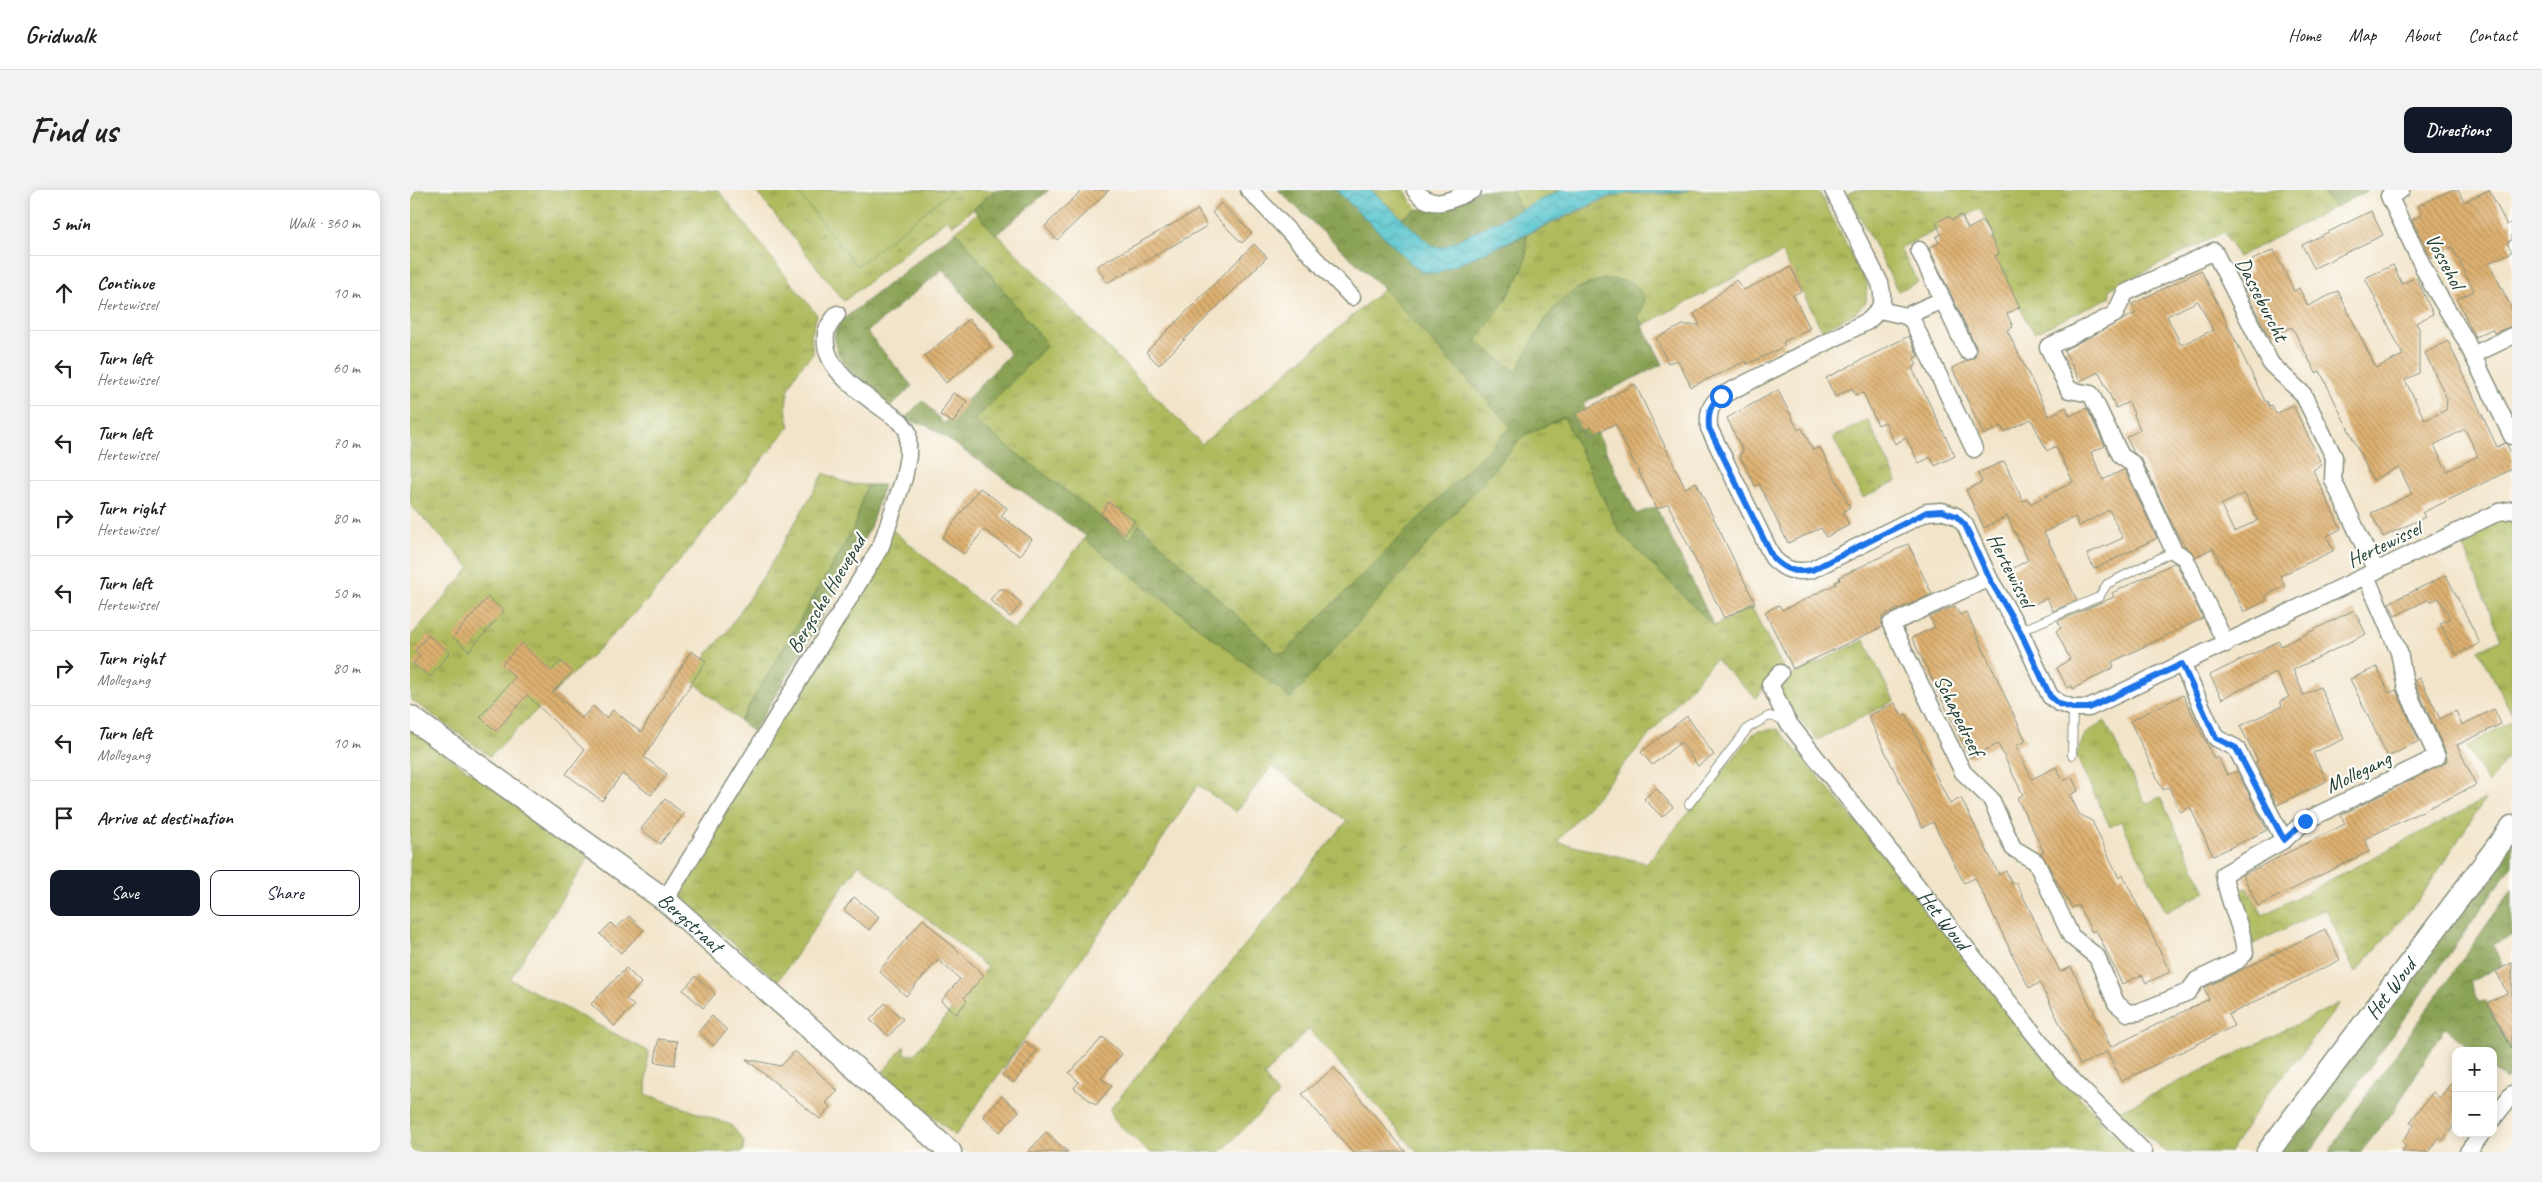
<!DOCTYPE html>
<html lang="en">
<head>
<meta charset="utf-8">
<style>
  body { margin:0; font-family:Caveat,sans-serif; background:#f2f2f2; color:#222 }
  .controls { position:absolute; right:15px; bottom:15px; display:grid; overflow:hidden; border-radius:10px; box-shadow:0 2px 12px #0003 }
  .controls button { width:45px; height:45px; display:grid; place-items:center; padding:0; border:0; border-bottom:1px solid #e0e0e0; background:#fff; color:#222; font:25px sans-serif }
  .stop { position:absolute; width:15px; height:15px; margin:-11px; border:4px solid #1a73e8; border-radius:50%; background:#fff }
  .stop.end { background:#1a73e8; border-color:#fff; box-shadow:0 1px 5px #0008 }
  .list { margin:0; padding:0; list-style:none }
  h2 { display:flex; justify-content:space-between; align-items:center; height:65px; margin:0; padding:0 20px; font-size:21px }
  h2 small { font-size:16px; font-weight:400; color:#767676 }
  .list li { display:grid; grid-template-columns:32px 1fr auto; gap:15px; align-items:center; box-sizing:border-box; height:75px; padding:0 20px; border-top:1px solid #e0e0e0 }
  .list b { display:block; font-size:19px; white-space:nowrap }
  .list p { margin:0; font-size:16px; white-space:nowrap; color:#767676 }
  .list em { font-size:16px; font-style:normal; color:#767676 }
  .actions { display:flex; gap:10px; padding:15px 20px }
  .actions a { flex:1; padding:11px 0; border:1px solid #111827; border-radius:10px; text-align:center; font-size:18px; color:#111827 }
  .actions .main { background:#111827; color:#fff }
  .icon { flex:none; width:28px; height:28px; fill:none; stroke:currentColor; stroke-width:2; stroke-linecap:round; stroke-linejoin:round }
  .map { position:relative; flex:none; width:2102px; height:962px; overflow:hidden; border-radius:10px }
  header { display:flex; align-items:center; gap:30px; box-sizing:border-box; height:70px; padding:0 25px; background:#fff; border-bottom:1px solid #e0e0e0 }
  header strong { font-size:24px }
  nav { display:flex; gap:28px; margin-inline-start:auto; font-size:18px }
  .intro { display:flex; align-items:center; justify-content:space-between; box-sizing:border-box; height:120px; padding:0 30px }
  h1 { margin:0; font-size:35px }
  .button { padding:12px 22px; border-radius:10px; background:#111827; color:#fff; font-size:18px; font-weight:700 }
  main { display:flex; gap:30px; padding:0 30px }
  aside { flex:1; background:#fff; border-radius:10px; box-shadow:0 2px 12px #0003 }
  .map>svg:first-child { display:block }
  .grass { fill:url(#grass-tufts); stroke:#667c48 }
  .forest { fill:url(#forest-crowns); stroke:#547044 }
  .pitch { fill:#aeba5c; stroke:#667c48 }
  .water { fill:url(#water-waves); stroke:#3c8181 }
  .building { fill:url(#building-back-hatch); fill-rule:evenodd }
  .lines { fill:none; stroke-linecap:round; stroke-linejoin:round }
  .lane-casing { stroke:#88907e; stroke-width:10 }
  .street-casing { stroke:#88907e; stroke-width:19 }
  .secondary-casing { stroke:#88907e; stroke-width:25 }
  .lane { stroke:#fff; stroke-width:8 }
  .street { stroke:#fff; stroke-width:16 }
  .secondary { stroke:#fff; stroke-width:22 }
  .route { stroke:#1a73e8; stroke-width:6 }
  .labels { text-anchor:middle; stroke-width:4.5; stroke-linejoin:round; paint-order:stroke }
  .street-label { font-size:21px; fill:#1f3d34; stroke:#fdfcf7 }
</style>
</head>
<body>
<header>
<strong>Gridwalk</strong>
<nav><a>Home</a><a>Map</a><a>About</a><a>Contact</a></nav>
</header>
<div class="intro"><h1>Find us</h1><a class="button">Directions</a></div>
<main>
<aside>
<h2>5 min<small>Walk · 360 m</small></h2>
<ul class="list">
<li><svg class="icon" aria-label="ahead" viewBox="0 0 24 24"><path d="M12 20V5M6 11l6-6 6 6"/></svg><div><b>Continue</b><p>Hertewissel</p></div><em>10 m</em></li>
<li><svg class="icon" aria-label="left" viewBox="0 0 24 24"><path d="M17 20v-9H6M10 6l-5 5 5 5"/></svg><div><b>Turn left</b><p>Hertewissel</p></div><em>60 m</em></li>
<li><svg class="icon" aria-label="left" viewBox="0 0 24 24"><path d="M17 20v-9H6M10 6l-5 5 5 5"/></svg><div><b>Turn left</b><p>Hertewissel</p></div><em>70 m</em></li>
<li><svg class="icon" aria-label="right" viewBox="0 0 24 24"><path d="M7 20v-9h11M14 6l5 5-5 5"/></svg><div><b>Turn right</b><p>Hertewissel</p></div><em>80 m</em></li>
<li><svg class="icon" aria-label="left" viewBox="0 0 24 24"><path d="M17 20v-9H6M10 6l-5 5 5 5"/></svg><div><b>Turn left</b><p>Hertewissel</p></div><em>50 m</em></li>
<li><svg class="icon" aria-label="right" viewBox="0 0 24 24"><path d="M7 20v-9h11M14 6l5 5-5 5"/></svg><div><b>Turn right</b><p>Mollegang</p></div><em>80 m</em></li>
<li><svg class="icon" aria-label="left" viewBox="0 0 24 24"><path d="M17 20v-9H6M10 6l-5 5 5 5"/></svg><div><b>Turn left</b><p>Mollegang</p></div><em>10 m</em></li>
<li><svg class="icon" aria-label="arrive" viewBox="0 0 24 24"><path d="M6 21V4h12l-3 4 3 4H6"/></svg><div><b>Arrive at destination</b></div></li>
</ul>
<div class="actions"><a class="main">Save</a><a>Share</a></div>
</aside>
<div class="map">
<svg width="2102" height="962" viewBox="0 0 2102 962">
  <defs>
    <pattern id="grass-tufts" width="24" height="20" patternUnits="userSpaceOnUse" patternTransform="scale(1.25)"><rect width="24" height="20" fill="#aeba5c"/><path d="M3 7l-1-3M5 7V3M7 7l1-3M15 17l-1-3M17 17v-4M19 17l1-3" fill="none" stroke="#8d984d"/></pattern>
    <pattern id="forest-crowns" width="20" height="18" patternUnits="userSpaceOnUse" patternTransform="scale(1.25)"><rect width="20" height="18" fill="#8aa254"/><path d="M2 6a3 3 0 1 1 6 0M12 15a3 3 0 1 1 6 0" fill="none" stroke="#708546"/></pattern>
    <pattern id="water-waves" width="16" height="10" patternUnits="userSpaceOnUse" patternTransform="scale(1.25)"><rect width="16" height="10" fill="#58c5ce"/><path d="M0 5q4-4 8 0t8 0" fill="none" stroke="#48a1a8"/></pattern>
    <pattern id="building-back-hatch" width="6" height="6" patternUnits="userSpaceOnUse" patternTransform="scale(1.25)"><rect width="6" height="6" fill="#deb171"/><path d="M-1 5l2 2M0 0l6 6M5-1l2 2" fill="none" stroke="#b3915e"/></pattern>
  </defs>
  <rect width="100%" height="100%" fill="#fdfcf7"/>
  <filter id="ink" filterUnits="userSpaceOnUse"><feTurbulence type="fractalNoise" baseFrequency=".02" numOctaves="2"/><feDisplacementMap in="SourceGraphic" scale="10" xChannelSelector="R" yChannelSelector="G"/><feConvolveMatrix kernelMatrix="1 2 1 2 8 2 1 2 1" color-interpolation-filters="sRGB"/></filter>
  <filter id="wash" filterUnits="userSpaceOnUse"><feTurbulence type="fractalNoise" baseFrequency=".0096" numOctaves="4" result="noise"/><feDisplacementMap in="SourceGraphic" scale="20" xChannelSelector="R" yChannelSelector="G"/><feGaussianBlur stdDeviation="1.12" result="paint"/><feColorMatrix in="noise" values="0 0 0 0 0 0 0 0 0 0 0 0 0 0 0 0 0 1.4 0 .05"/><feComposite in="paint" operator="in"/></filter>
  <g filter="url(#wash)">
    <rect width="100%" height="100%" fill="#f2e4c9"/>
    <g class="grass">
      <path d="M0 0H308L407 125 401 146 403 164C382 183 370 208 380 236L237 411 80 566 0 509V447L60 378 0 314Z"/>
      <polygon points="345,0 586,0 542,36 537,29 434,111"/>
      <polygon points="961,0 995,0 1001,12 1008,19 991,29"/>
      <polygon points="1102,0 1151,0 1111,20"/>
      <path d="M1281 0H1408L1457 94 1456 112 1445 123 1412 140 1372 63 1233 135 1228 128 1233 112 1232 104 1194 89 1168 98 1134 131 1106 182 1065 151C1079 133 1112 90 1116 68 1117 61 1116 52 1116 45L1209 4H1258Z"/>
      <polygon points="1445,0 1912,0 1924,18 1828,67 1814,42 1700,99 1700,107 1698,108 1625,143 1615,128 1578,53 1585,47 1570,19 1490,58 1508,92 1488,101 1438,4"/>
      <polygon points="567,23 792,254 974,99 1101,237 874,463 866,462 729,334 720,349 563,231 637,155 546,41"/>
      <polygon points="1154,227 1210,343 1304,436 1341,416 1378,487 1454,450 1484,511 1407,550 1359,491 1346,508 1305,469 1147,652 1237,673 1343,544 1349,541 1368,539 1440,624 1665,902 1720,962 1007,962 899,839 854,886 868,905 811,962 739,962 704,930 700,919 937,631 862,576 826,622 788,595 705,721 545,946 473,882 494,856 495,864 504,865 577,777 449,674 368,791 265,704 480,338 604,440 674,349 881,507 1113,246"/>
      <polygon points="1458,230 1487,291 1453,308 1423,247"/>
      <polygon points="414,283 439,294 457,295 443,340 330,531 280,489 298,463 316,443 360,376"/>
      <polygon points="2091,325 2102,328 2102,524 2069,460 2091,449 2049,345"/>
      <polygon points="1695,531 1734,611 1738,613 1750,607 1796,702 1756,722 1711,631 1700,637 1666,566 1675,544"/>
      <polygon points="2102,531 2102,561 2078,594 2057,556"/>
      <polygon points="0,539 179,667 100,789 238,861 236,904 321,935 334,951 333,962 0,962"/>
      <polygon points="2075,609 2011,707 1945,783 1916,719 1843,754 1826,702 1837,698 1853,725"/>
      <polygon points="1930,813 1890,866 1857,904 1820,962 1756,962 1709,921"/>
    </g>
    <g class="forest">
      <polygon points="586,0 639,0 586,45 563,19"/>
      <path d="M868 0H926L1004 76 1026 84 1116 45C1116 52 1117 61 1116 68 1112 89 1079 133 1066 151L1106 182C1123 155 1132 125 1158 105 1167 98 1181 92 1193 90 1218 86 1245 100 1228 128L1253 174 1173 213 1226 324 1246 317 1304 436 1210 343 1154 227 1113 246 881 508 674 349 676 346 532 245 518 236 494 229 513 210 534 234 600 164 533 79 457 142 502 196 480 217C460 198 406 163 431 131L546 41 637 155 564 231 720 349 729 334 866 462 874 463 1101 237 974 99Z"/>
      <polygon points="1071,0 1102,0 1111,20 1033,57 1023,57 991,29 1008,19 1027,20 1036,17"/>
      <polygon points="1912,0 1958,0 1924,18"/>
      <polygon points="457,295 474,295 459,340 447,364 394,458 343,542 330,531 443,340"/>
      <polygon points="2102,637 2102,675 1900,962 1871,962"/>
      <polygon points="2102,699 2102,745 2083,755 2092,775 2060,792 2068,812 2076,811 2096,849 2102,846 2102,882 2096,890 2083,879 2083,861 2062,861 2035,837 1983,922 1954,958 1951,962 1919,962 1946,920"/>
    </g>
    <polygon class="pitch" points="386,0 542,0 447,76"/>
    <path class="water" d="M926 0H961L1023 57H1033L1151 0H1281C1254 6 1224 0 1198 7L1026 84 1010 81 1004 76Z"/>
    <g id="blocks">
      <g class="building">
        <polygon points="672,0 699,0 647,50 635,36"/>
        <polygon points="2041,0 2048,0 2054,12 2079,0 2097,35 2102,32 2102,50 2097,52 2102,62 2079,73 2102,119 2102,136 2084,143 2082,139 2065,147 2047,109 2064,101 2042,57 2021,68 2002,30 2012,25 2008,16"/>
        <polygon points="811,13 842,43 832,53 802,23"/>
        <polygon points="788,20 797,36 697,93 687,76"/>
        <polygon points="1961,21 1973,45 1904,78 1892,55"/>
        <polygon points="1551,25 1558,39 1573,31 1589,64 1585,66 1610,117 1597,124 1603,137 1597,140 1639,226 1656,217 1660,226 1677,218 1695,256 1681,262 1693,290 1713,280 1715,281 1747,348 1684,379 1677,364 1713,348 1699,320 1669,336 1665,327 1634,342 1667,410 1643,421 1637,408 1618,417 1600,380 1618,370 1597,326 1574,338 1556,300 1572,292 1568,283 1594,271 1613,311 1618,309 1620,314 1663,292 1646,256 1637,261 1621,229 1594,242 1591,236 1574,245 1542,178 1565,167 1566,157 1519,58 1529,53 1526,47 1531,44 1526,32 1539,26 1542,30"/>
        <polygon points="844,54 857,67 749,175 736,162"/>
        <path d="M1864 60 1884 101 1889 98 1898 116 1928 101 1966 178 1993 165 1955 88 1983 75 1992 94 2006 87 2023 124 2006 133 2009 138V183L1995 190 2015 230 2036 220 2037 209 2015 163 2038 151 2087 257 2095 253 2097 255 2102 265V279L2012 323 2015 327 1973 347 1961 323 2002 304 1989 277 1963 290 1910 181 1906 183 1882 137 1859 147 1829 88 1842 81 1838 72ZM2055 239 2068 266 2037 281 2024 255Z"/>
        <polygon points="1381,77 1392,101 1383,105 1400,138 1373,152 1375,156 1359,164 1337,174 1336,171 1281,197 1268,170 1258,173 1246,148 1273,135 1290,135 1284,124 1326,90 1334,100"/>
        <path d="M1791 80 1855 211H1857L1859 216 1862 215 1866 224 1883 215 1912 275 1903 280 1931 339 1917 346 1923 361 1870 386 1875 396 1855 406 1857 410 1834 422 1803 358 1786 367 1775 356 1765 340 1732 270 1724 263 1716 247 1730 240 1719 212 1706 218 1689 182 1670 191 1654 160 1726 123 1722 114ZM1788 111 1803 140 1771 155 1757 126ZM1834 303 1848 330 1824 342 1811 315Z"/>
        <polygon points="559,129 581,156 536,193 514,166"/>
        <polygon points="1499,146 1508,166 1504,168 1507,175 1502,178 1545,266 1525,276 1521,267 1509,273 1496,248 1485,254 1475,232 1468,235 1453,203 1445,205 1442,198 1425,207 1416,188"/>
        <polygon points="1225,194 1275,298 1286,292 1345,413 1314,428 1258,314 1247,319 1205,234 1180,246 1176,238 1172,240 1164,225"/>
        <polygon points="1368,200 1388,240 1392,238 1403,260 1410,257 1440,317 1433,322 1439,335 1416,347 1411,338 1378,353 1349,294 1345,296 1329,264 1333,262 1317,228"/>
        <polygon points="543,203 557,211 543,233 530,225"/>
        <polygon points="570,298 597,318 591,326 622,349 610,366 574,340 554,364 532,348"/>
        <polygon points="699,312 725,331 715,344 690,325"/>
        <polygon points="1498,354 1522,404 1472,426 1472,437 1383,479 1355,422 1369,415 1372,420 1386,414 1426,394 1425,392 1430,390 1429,387"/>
        <polygon points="1764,373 1767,375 1793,428 1702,472 1704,477 1663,499 1662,496 1657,498 1647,478 1660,469 1646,441 1651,438 1648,431 1704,407 1702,403"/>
        <polygon points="2036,385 2070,453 2046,465 2030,433 2040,428 2029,408 2020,412 2019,409 1985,426 1979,413"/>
        <polygon points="589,399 594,399 612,413 600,427 580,410"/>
        <polygon points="78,407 94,421 59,461 43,447"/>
        <polygon points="1545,416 1550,425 1556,422 1616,551 1606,556 1622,589 1646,577 1653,591 1662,587 1668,601 1660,605 1669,624 1682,631 1709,688 1713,685 1760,782 1736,793 1732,785 1712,794 1686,740 1682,742 1668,715 1662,718 1631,663 1634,662 1607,608 1613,605 1588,554 1560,568 1502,448 1525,437 1519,427"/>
        <polygon points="1944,420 1956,444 1883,480 1894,505 1910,497 1934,549 1903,563 1917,591 1867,615 1845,572 1848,571 1830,536 1872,516 1870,511 1879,507 1866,482 1812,509 1800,485 1869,451 1871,456"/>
        <polygon points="18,445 40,462 20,487 3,474 10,465 5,461"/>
        <polygon points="112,453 141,481 151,471 162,482 143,502 172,528 183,516 196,528 203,520 231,542 281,461 296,471 234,567 257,584 241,605 212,584 192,611 156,584 174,560 117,505 86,541 70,527 105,487 92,474"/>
        <polygon points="1967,477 1979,503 1986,500 2009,551 1978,567 1940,489"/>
        <polygon points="2010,488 2030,529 2046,521 2052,535 2084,519 2091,534 2047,555 2066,595 1955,649 1960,661 1848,716 1833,685 1935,634 1931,625 2035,573 2037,570 2036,563 2006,495 2005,490"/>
        <polygon points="1773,505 1804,569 1808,567 1817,585 1827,581 1857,640 1803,666 1780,617 1770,622 1759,597 1753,600 1720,531"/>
        <polygon points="1485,513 1492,526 1496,524 1540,614 1551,608 1589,685 1596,681 1602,694 1606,692 1650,782 1661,777 1701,857 1799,809 1794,798 1915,739 1930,770 1818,825 1824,836 1712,891 1697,862 1670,875 1630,793 1619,798 1565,688 1554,693 1523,632 1512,638 1458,526"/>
        <polygon points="1277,526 1304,565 1288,576 1271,552 1242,575 1231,562"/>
        <polygon points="1246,598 1263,617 1252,627 1234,609"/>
        <polygon points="255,609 274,624 250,654 231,639"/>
        <polygon points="444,707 469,727 459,740 434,720"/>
        <polygon points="219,726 234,740 211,763 190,744 201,733 206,738"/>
        <polygon points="513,729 574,785 554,808 557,811 546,824 531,811 550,789 528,770 496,806 469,781"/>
        <polygon points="2102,773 2102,859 2077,813 2097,803 2086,781"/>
        <polygon points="216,778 231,793 216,809 224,816 204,836 181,814"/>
        <polygon points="286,786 305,804 293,818 273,800"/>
        <polygon points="475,813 493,829 479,846 460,830"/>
        <polygon points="302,826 317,840 303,856 288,842"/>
        <polygon points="693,847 712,864 691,888 702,896 686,915 664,898 669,892 659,883"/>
        <polygon points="248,849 267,851 265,875 245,872"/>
        <polygon points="615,851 627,860 604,893 592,885"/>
        <polygon points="385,861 428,901 416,913 421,917 410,929 336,869 371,876"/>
        <polygon points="924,878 996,962 942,962 892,904"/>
        <polygon points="2046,886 2046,933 2032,951 2028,948 2018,962 1991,962 1996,956 1992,952 2004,935 2000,932 2023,902 2030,908"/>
        <polygon points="592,906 609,921 590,942 573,926"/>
        <polygon points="636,942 658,962 618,962"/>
      </g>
    </g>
  </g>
  <g filter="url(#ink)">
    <use href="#blocks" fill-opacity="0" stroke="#88907e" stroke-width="1"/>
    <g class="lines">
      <defs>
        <g id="lane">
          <polyline points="1610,441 1689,407 1697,394 1764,361"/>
          <polyline points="1662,565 1663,518"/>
          <polyline points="1279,614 1338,538 1359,526 1375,530"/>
        </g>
        <g id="street">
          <polyline points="839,0 942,107"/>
          <path d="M1005 0C1022 22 1042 10 1063 0"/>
          <path d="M1423 0 1470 93C1475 111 1472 119 1458 131L1311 206C1299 215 1298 224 1299 238L1363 368C1375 380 1384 383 1401 380L1517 322 1532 321 1546 326 1555 335 1579 388 1610 441 1640 506 1649 513 1663 518H1679L2089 322 2102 320"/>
          <polyline points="1991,0 1979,6 2021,93 2055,149 2102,246"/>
          <polyline points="1509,60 1557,161"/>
          <polyline points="1470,120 1496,126 1502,130 1564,259"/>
          <polyline points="1496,126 1532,110"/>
          <polyline points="2063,165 2102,146"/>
          <path d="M1579 388 1481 434 1553 582 1581 609 1603 658 1626 672 1661 746 1687 767 1706 813 1718 823 1729 822 1778 802 1787 790 1827 771 1835 763C1833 735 1817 712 1814 684L1874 650 1895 631 2027 567 1996 498 1989 462 1956 386"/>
          <polyline points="1816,454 1775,368 1764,361 1723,274 1711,266 1681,204 1659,200 1638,157 1705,124 1715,103 1804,61 1861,174 1893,204 1924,267 1923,290 1966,381"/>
          <polyline points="1772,474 1806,548 1826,558 1874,650"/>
          <path id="s1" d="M1370 483 1360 494 1377 531 1654 882 1734 962"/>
          <path d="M255 710 471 356 494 288 498 266V242L491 232C464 211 411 183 416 145 416 138 423 130 427 124"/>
          <polyline points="2083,929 2102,904"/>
          <polyline points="2058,962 2072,943"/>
        </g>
        <g id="secondary">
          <path id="s2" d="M0 527 255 710 540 962"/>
          <path id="s3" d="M1858 962 2102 637"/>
        </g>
      </defs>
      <use href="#lane" class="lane-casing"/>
      <use href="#street" class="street-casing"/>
      <use href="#secondary" class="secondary-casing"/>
      <use href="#lane" class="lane"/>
      <use href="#street" class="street"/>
      <use href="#secondary" class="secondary"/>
    </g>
  </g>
  <g class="lines" filter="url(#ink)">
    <path class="route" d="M1311 206C1299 215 1298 224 1299 238L1363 368C1375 380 1384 383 1402 380L1517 322 1532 321 1546 326 1555 335 1579 388 1610 441 1640 506 1649 514 1663 518H1679L1772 474 1806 548 1826 558 1874 650 1895 631"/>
  </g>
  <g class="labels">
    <g class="street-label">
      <text transform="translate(2035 71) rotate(62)" y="7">Vossehol</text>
      <text transform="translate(1852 109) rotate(63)" y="7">Dasseburcht</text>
      <text transform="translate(1974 354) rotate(-26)" y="7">Hertewissel</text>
      <text transform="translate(1601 380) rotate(63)" y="7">Hertewissel</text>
      <text transform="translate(416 404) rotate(-59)" y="7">Bergsche Hoevepad</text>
      <text transform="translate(1549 525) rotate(64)" y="7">Schapedreef</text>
      <text transform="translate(1948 582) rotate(-26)" y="7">Mollegang</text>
      <text dy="7" stroke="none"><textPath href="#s1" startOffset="309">Het Woud</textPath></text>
      <text dy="7" stroke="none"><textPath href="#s2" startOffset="348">Bergstraat</textPath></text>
      <text dy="7" stroke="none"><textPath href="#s3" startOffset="204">Het Woud</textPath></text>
    </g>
  </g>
</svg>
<div class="controls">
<button>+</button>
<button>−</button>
</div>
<div class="stop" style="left:1311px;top:206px"></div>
<div class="stop end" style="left:1895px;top:631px"></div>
</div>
</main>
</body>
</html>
